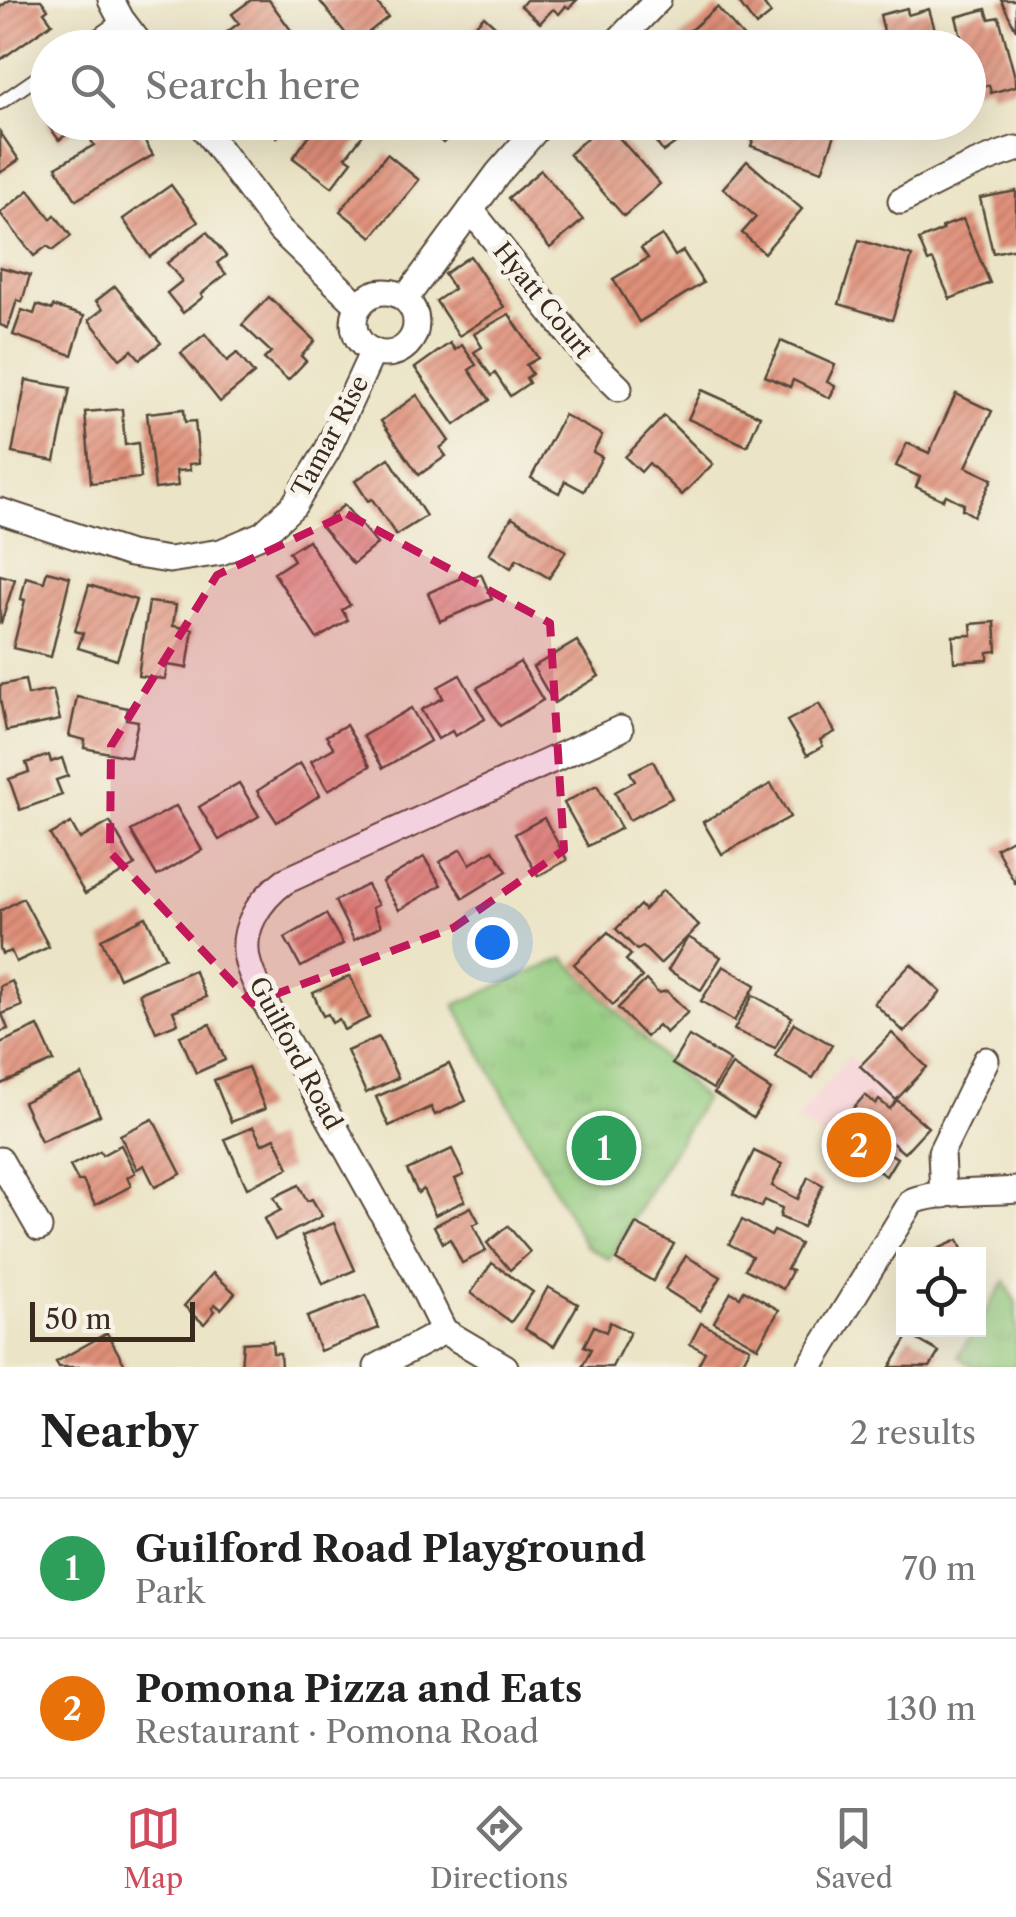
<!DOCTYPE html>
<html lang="en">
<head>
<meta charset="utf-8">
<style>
  body { margin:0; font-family:"Libre Caslon Text",serif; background:#f2f2f2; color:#222 }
  .controls { position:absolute; right:30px; bottom:30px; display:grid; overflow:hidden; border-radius:0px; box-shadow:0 10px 40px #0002 }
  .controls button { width:90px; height:90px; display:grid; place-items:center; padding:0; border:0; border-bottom:2px solid #e0e0e0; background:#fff; color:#222; font:50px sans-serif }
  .scale { position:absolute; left:30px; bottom:25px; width:165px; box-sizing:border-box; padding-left:10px; border:5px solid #3b2a1e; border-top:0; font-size:28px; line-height:35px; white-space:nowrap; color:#3b2a1e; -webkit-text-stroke:8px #f7f3e8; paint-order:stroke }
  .you { position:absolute; left:492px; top:942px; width:35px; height:35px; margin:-25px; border:8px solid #fff; border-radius:50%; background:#1a73e8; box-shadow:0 0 0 15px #1a73e833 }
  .badge { display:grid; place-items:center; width:65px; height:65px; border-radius:50%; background:#d1495b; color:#fff; font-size:32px; font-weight:700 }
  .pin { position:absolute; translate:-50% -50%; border:5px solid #fff; box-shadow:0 2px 10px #0006 }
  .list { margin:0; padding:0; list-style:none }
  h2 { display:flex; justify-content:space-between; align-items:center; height:130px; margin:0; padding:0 40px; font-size:42px }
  h2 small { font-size:32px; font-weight:400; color:#767676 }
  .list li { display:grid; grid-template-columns:65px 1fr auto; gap:30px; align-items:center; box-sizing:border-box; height:140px; padding:0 40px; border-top:2px solid #e0e0e0 }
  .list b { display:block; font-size:38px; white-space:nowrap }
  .list p { margin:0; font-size:32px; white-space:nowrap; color:#767676 }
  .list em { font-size:32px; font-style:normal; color:#767676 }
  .icon { flex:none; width:55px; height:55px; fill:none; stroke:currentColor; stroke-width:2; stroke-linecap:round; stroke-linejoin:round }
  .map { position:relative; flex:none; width:1016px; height:1367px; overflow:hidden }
  .search { position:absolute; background:#fff; box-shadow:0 10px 40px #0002; left:30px; right:30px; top:30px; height:110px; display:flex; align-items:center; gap:25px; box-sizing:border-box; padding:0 35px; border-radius:55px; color:#767676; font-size:38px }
  .sheet { height:410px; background:#fff }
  nav { display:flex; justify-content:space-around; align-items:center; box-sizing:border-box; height:140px; border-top:2px solid #e0e0e0; background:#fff; font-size:28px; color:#767676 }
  nav a { display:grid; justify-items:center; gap:5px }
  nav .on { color:#d1495b }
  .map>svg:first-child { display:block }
  .built { fill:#f7cfd5 }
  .park { fill:url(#park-tufts); stroke:#667a4e; stroke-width:2.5 }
  .building { fill:url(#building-hatch) }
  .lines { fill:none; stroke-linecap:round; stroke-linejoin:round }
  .lane-casing { stroke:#554637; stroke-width:16 }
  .street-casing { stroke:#554637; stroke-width:29 }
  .lane { stroke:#fff; stroke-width:12 }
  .street { stroke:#fff; stroke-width:25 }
  .marked { fill:#c2185b; fill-opacity:0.2; stroke:#c2185b; stroke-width:8; stroke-dasharray:20 12; stroke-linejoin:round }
  .labels { text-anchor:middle; stroke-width:10; stroke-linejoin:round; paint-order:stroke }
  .street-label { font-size:25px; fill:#3b2a1e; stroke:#f7f3e8 }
</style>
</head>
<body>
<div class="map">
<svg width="1016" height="1367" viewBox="0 0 1016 1367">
  <defs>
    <pattern id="park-tufts" width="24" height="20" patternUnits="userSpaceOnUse" patternTransform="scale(2.5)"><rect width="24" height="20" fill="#92cb7e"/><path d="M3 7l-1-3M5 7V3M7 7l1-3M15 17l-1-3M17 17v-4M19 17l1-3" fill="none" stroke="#7fae6c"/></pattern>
    <pattern id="building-hatch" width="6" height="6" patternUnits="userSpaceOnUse" patternTransform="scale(2.5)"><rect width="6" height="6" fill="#e0907a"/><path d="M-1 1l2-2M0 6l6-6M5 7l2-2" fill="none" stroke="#b77663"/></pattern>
  </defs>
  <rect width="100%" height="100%" fill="#f7f3e8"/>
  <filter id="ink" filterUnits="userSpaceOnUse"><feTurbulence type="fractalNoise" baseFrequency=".01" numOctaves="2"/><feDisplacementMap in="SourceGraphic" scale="20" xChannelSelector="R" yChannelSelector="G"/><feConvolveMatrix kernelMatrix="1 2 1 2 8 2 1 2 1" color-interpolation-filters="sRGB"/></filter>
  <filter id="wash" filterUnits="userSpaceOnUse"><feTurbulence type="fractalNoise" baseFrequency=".0048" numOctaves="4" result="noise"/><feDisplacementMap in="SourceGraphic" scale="40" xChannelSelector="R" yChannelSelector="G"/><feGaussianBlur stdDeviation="2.25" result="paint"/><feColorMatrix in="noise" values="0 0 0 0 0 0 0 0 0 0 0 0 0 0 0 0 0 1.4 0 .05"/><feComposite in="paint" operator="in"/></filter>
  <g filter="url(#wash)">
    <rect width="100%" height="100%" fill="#ebe4c6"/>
    <polygon class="built" points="848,1056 925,1125 886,1177 796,1120"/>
    <g class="park">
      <polygon points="564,958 704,1099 609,1259 585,1245 455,1005"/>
      <polygon points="1005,1281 1016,1303 1016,1367 973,1367 958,1356 974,1330 978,1330 979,1323"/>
    </g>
    <g id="blocks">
      <g class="building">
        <polygon points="10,0 41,0 48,9 44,12 52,23 0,60 0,7"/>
        <polygon points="251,0 269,0 293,33 273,48 212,48 210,45 239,23 232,14"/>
        <polygon points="319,0 375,0 388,17 354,44"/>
        <polygon points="526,0 577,0 569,8 566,6 559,14 553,9 540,23 521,6"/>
        <polygon points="737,0 767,0 763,3 771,14 756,26"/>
        <polygon points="1001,0 1016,0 1016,30"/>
        <polygon points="717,7 753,48 684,48 678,41"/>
        <polygon points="907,8 908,15 929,9 935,30 919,34 923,48 888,48 880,15"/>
        <polygon points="986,9 989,19 999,17 1016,81 1016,86 991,93 989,85 968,91 968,48 964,48 956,17"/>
        <polygon points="484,16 519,48 455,48"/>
        <polygon points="46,122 83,122 59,140"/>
        <polygon points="114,122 126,122 130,130 136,126 153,155 76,200 56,167 94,145 89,137"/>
        <polygon points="266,122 296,122 277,137"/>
        <polygon points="319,122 355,122 354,124 365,132 346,157 352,161 332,187 293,158"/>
        <polygon points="421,122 447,122 455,131 443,143"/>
        <polygon points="605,122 660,184 624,216 569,154"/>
        <polygon points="642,122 704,122 663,152"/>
        <polygon points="759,122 828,122 838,126 822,171 751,146"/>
        <polygon points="0,132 19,160 0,173"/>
        <polygon points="387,154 419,180 372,237 340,211"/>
        <polygon points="747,161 802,209 764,253 742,233 756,217 723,188"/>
        <polygon points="541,170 583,220 550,248 508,198"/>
        <polygon points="171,185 198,222 150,257 123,219"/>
        <polygon points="29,190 51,219 55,215 71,236 53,250 47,246 34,256 0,213"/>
        <polygon points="1016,191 1016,248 993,253 980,198"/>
        <polygon points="963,219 990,283 950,299 933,260 928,262 919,240 943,230 942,227"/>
        <polygon points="207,232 226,256 217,263 226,274 201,294 203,297 183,313 167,293 182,281 167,263"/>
        <polygon points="662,235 675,256 683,251 703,283 639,322 613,279 648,258 641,248"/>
        <polygon points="859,240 912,256 892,320 839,304"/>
        <polygon points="470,256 504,307 459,336 436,301 454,289 444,274"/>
        <polygon points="0,267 30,275 22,302 17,300 8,328 0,325"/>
        <polygon points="115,286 161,343 140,359 132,350 120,359 89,320 103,309 96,301"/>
        <polygon points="269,297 315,341 301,356 306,361 288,380 264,359 271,352 242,325"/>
        <polygon points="37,305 52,310 53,306 84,316 72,355 13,335 22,310 34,314"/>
        <polygon points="509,314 538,358 526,365 532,374 526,378 529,383 510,396 495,373 491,376 474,352 482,347 474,334"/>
        <polygon points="205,334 227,361 237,353 254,374 220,402 181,353"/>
        <polygon points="781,341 835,365 827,382 835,386 830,398 793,380 790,387 765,376"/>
        <polygon points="450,343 455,350 462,345 476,365 469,370 490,400 455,425 415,368"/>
        <polygon points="26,380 70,388 55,461 12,453"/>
        <polygon points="702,390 760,416 747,446 688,419"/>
        <polygon points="956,394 992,411 966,467 992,479 974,516 962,509 964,504 946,495 943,500 916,487 920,477 896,466 907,443 929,453"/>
        <polygon points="417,395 449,441 440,448 446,456 419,475 381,421"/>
        <polygon points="122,409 125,445 138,443 141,478 91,483 85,412"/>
        <polygon points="184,409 185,422 195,421 199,463 189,464 190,470 176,471 178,486 155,489 147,413"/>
        <polygon points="564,415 602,435 593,452 602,457 584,491 565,481 559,493 531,478"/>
        <polygon points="664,416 713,464 682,495 649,463 641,472 625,457"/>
        <polygon points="389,458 426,516 396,535 372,499 368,501 355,481"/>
        <polygon points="344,505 377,544 353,564 320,525"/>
        <polygon points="512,517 566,551 549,578 517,559 511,568 489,554"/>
        <polygon points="308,540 350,605 342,610 348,620 317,639 274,573 294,560 289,552"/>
        <polygon points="47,571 70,577 51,657 13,648 25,600 21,599 26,577 44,582"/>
        <polygon points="481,574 492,599 440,621 428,593 465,576 467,580"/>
        <polygon points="0,575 15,579 1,623 0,623"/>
        <polygon points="89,585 136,600 117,660 78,648 83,633 75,631"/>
        <polygon points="149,602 176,605 173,626 193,629 187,668 167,665 165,679 138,676"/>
        <polygon points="995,622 997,651 988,652 988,660 954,662 953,636 972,635 971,624"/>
        <polygon points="577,641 599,676 554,703 533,667"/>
        <polygon points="520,662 543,700 500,726 477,688"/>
        <polygon points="460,675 485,719 455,736 452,731 438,739 421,710 443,698 438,687"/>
        <polygon points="25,680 28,695 53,690 60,720 6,731 0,699 0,685"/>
        <polygon points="77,697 128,708 126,719 138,721 130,757 84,748 85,740 69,736"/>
        <polygon points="819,704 835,732 820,740 823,746 807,755 787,721"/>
        <polygon points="411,708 430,741 383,768 363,736"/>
        <polygon points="346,725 370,766 328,790 311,761 334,748 326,736"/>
        <polygon points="49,755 51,762 62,758 68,776 56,780 62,795 20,810 9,779 29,772 26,763"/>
        <polygon points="653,761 672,798 629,820 615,792 635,781 630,772"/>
        <polygon points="300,763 320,795 277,822 257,791"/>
        <polygon points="239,783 259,816 219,840 199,807"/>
        <polygon points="771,784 790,817 722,854 703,822"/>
        <polygon points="597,785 621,828 588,846 564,803"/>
        <polygon points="176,806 202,850 157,876 131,831"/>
        <polygon points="544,818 567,860 538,876 515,834"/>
        <polygon points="110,822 135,865 85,894 50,835 71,823 80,839"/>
        <polygon points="1016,837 1016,885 996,848"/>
        <polygon points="461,849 470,864 493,850 507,871 463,898 440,862"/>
        <polygon points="424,857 441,885 399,910 382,882"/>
        <polygon points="367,885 378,905 372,908 381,926 354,940 335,901"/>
        <polygon points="663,890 699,926 660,964 643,947 637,950 616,929 640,905 644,910"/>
        <polygon points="23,898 49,947 16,962 11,951 2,954 0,949 0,911"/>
        <polygon points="326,914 343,944 301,967 285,938"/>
        <polygon points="146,917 165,957 119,978 101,939"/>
        <polygon points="608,932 631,955 626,960 642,977 613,1005 574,964"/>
        <polygon points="688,937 721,957 701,990 668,970"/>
        <polygon points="911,964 941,992 904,1032 874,1003"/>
        <polygon points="723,966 756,985 734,1021 701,1001"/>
        <polygon points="194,970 206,997 173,1011 178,1023 156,1032 139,993"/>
        <polygon points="350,976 369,1018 344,1030 339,1019 332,1023 328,1014 323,1016 313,993"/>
        <polygon points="646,980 658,993 667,991 688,1012 666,1033 658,1025 646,1037 618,1008"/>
        <polygon points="12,981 22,1006 2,1014 8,1029 0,1032 0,986"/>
        <polygon points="753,995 792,1017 775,1048 734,1030"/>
        <polygon points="794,1023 832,1045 813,1078 775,1056"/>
        <polygon points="210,1024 225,1060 196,1073 180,1036"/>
        <polygon points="38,1026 54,1061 1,1084 0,1043"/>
        <polygon points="892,1033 927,1067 896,1100 860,1066"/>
        <polygon points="689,1036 730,1061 713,1089 672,1064"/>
        <polygon points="379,1037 398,1078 366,1093 347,1051"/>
        <polygon points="449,1064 466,1101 435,1115 431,1107 389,1126 376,1097"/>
        <polygon points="732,1065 771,1090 753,1118 714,1093"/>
        <polygon points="248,1067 265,1109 231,1122 214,1080"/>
        <polygon points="82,1075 100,1115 41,1141 23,1102"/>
        <polygon points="865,1095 876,1104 879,1100 890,1109 897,1100 928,1127 904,1153 876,1129 872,1133 850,1112"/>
        <polygon points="153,1119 181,1174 155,1187 144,1165 137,1169 120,1135"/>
        <polygon points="840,1123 897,1158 886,1176 853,1155 855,1152 831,1137"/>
        <polygon points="253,1127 262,1144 275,1138 289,1168 247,1188 225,1139"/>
        <polygon points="121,1145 135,1173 127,1177 131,1186 95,1205 83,1181 78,1181 70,1166 100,1151 102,1155"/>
        <polygon points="452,1149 464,1175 455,1179 465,1201 435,1215 423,1189 418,1193 407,1170"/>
        <polygon points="754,1151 782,1164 772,1186 798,1199 808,1177 823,1185 803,1227 780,1217 782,1208 765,1200 761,1207 733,1194"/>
        <polygon points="299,1185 307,1201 312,1199 322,1216 275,1240 264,1219 281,1210 274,1197"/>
        <polygon points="471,1207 479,1222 473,1225 486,1251 462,1263 450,1239 443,1243 434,1226"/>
        <polygon points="742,1220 771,1236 774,1231 800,1244 787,1269 792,1271 783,1289 745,1269 752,1256 729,1244"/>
        <polygon points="334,1223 355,1270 323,1284 302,1236"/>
        <polygon points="636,1224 674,1244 653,1281 616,1260"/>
        <polygon points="508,1226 530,1252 510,1270 487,1243"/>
        <polygon points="958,1240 964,1254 935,1254 933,1251"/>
        <polygon points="686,1256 721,1277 700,1311 665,1289"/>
        <polygon points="492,1263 533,1292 511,1322 471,1293"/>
        <polygon points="213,1273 235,1293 221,1309 215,1304 212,1308 215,1311 204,1324 184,1306"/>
        <polygon points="548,1287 578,1304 554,1346 525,1329"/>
        <polygon points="744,1290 779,1310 758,1347 714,1322 731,1292 740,1297"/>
        <polygon points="366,1295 379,1328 320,1351 307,1317"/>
        <polygon points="610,1322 630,1332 612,1367 582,1367 591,1349 584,1346 594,1326 606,1332"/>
        <polygon points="701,1323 750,1348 740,1367 697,1367 705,1352 690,1344"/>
        <polygon points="107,1333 126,1367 59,1367 56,1362"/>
        <polygon points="909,1335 939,1352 930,1367 890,1367"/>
        <polygon points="272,1341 273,1353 280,1353 281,1367 241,1367 243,1343"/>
      </g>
    </g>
  </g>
  <g filter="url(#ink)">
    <use href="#blocks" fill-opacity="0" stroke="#554637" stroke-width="2.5"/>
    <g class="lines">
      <defs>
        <g id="lane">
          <polyline points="80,48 121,19"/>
          <polyline points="0,103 48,70"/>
        </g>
        <g id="street">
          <polyline points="111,0 121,19 143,48"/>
          <polyline points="611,48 658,0"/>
          <polyline points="199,122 280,230 359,306"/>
          <path d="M901 201C938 181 975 162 1016 149"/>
          <polyline points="471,210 587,357 619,388"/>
          <circle cx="385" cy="323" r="31"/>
          <polyline points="405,299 499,172 543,122"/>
          <polyline points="0,511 130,554 169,560 221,552 263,534 294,505 327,451 373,351"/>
          <polyline points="0,1160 39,1228"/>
          <polyline points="943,1195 941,1152 986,1060"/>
          <polyline points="377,1367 444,1331"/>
          <path d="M505 1367 444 1331 415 1272 260 993C256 984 251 974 248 963 239 930 259 900 285 881L620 729"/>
          <path d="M810 1367 912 1201C944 1190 982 1193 1016 1190"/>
        </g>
      </defs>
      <use href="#lane" class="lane-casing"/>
      <use href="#street" class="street-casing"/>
      <use href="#lane" class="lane"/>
      <use href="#street" class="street"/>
    </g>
  </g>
  <path class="marked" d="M347 514 550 623 564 850 453 928 252 1003 110 852 111 746 217 575Z"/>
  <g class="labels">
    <g class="street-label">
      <text transform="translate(543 300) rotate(51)" y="9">Hyatt Court</text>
      <text transform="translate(330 436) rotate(-62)" y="9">Tamar Rise</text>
      <text transform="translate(296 1053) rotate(62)" y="9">Guilford Road</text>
    </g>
  </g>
</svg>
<div class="controls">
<button><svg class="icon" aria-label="locate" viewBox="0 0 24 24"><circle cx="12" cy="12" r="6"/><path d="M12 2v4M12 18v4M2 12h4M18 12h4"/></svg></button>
</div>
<div class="scale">50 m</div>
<div class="you"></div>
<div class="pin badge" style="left:604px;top:1148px;background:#2e9e5b">1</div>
<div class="pin badge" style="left:859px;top:1145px;background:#e8710a">2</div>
<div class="search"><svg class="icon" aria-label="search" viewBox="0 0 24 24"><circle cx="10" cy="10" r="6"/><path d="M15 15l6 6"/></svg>Search here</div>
</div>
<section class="sheet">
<h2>Nearby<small>2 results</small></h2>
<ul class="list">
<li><span class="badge" style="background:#2e9e5b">1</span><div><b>Guilford Road Playground</b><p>Park</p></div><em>70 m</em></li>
<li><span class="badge" style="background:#e8710a">2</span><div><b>Pomona Pizza and Eats</b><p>Restaurant · Pomona Road</p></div><em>130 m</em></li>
</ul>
</section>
<nav>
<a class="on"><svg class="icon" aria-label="map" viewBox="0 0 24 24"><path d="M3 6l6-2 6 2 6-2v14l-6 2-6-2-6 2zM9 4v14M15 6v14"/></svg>Map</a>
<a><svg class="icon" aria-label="directions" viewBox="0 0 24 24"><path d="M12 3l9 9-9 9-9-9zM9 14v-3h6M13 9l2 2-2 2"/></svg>Directions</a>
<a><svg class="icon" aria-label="saved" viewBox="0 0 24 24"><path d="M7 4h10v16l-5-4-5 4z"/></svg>Saved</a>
</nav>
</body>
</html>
